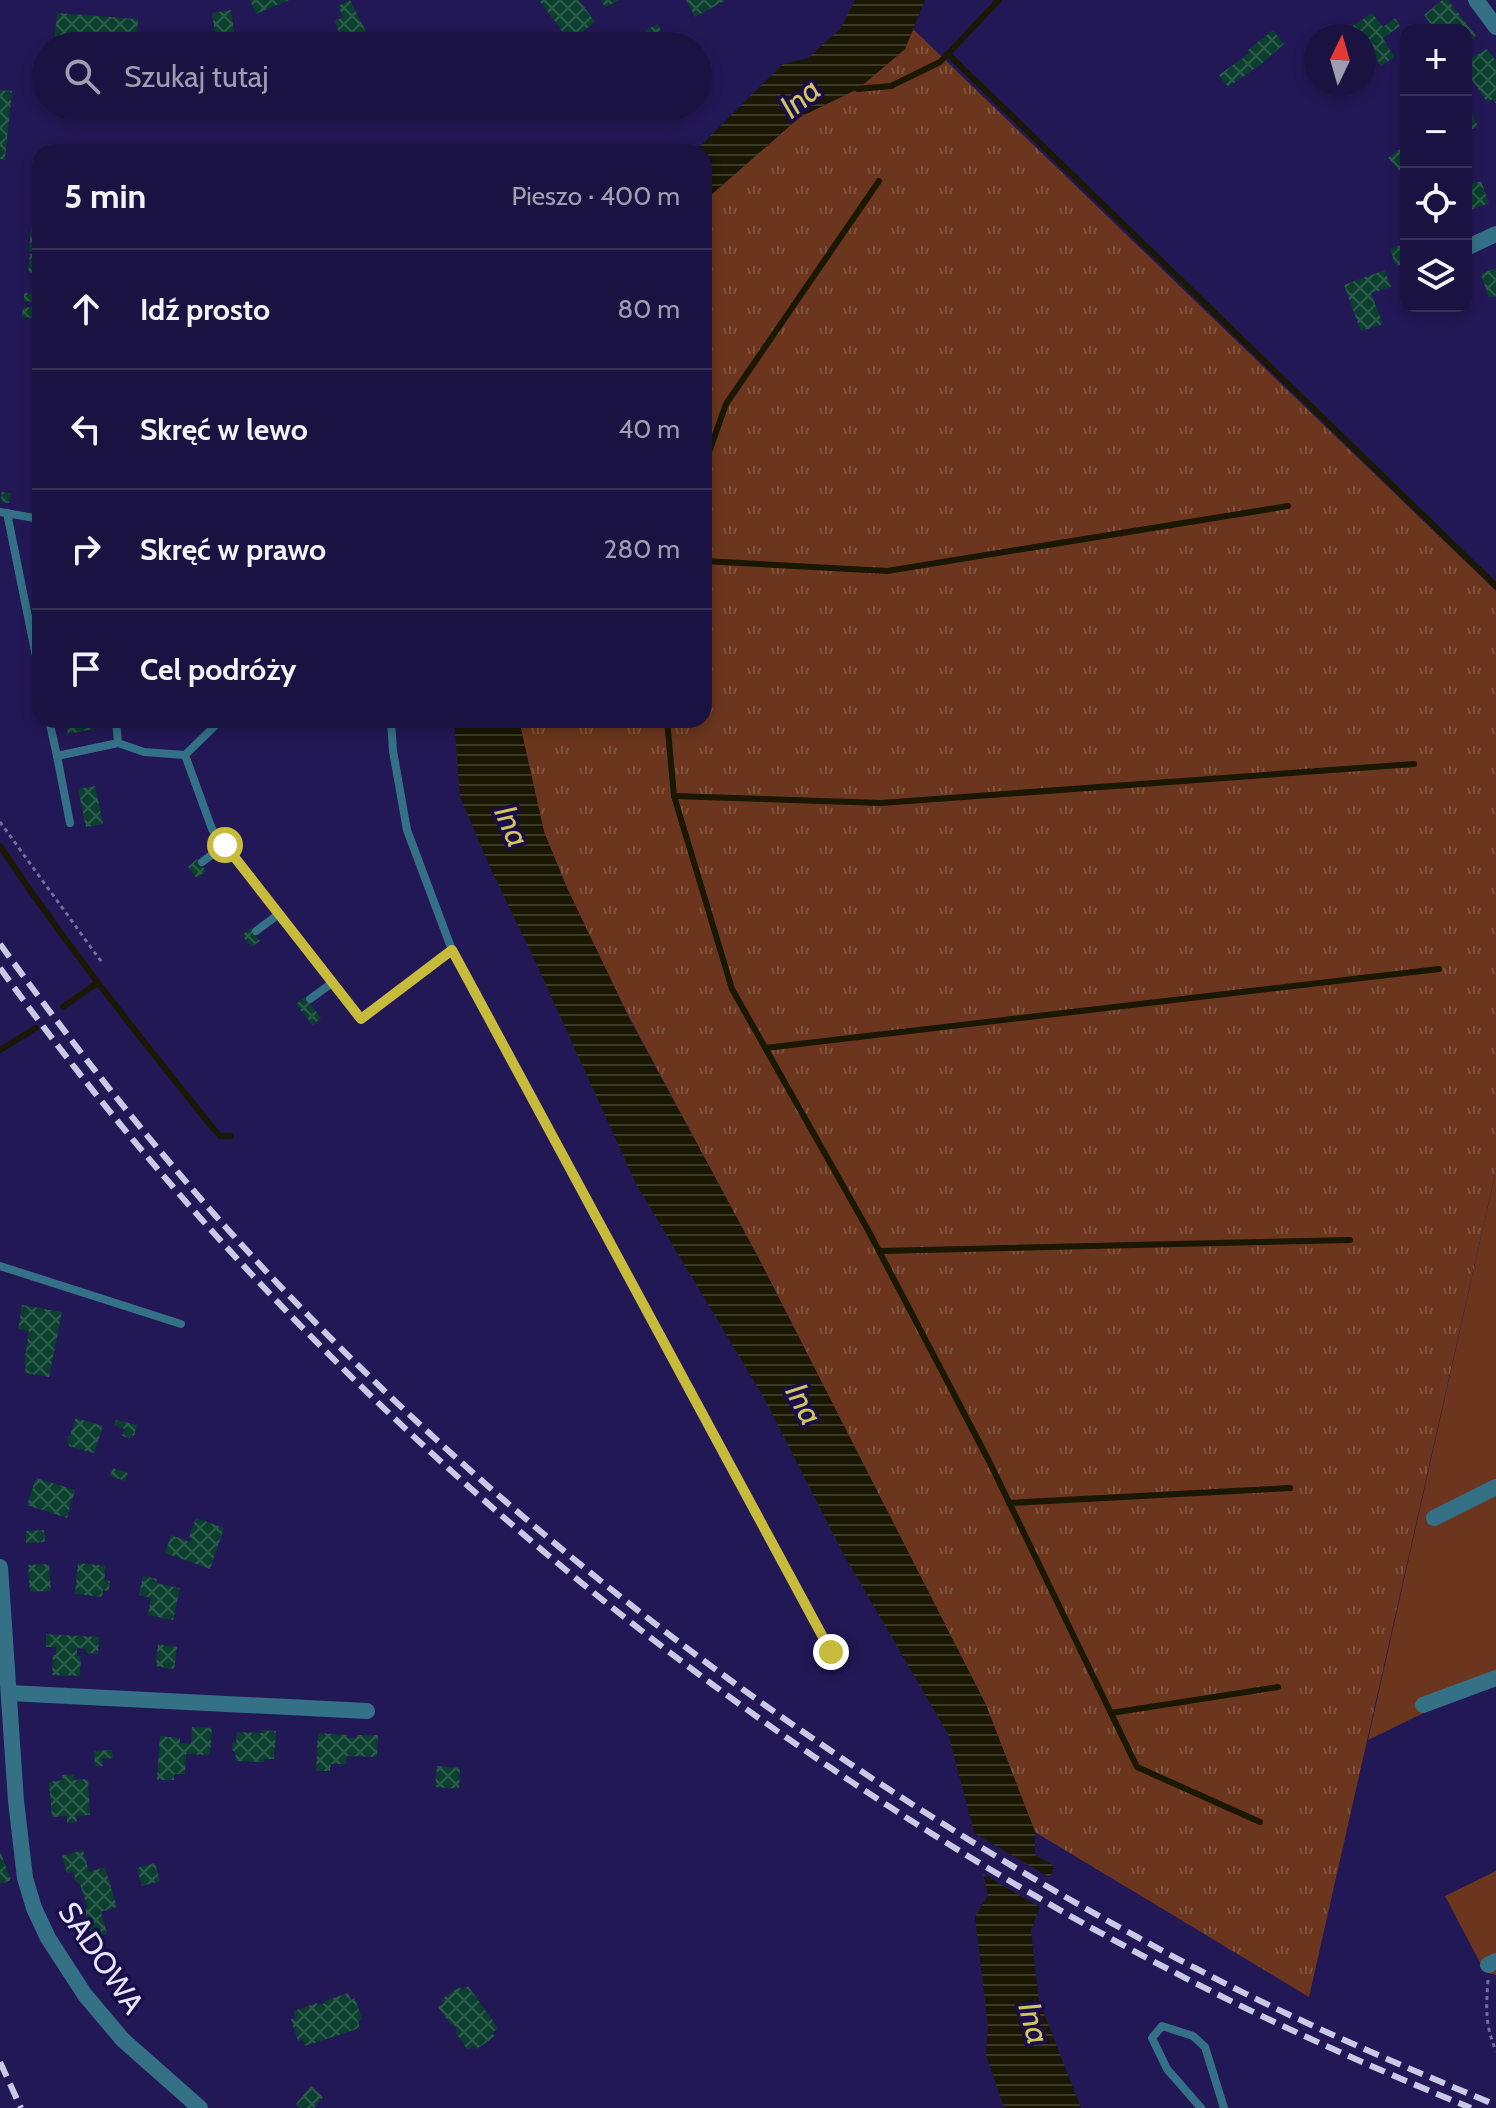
<!DOCTYPE html>
<html lang="pl">
<head>
<meta charset="utf-8">
<style>
  body { margin:0; font-family:Cabin,sans-serif; background:#231b47; color:#f1f3f6 }
  .controls { position:absolute; right:24px; top:24px; display:grid; overflow:hidden; border-radius:16px; box-shadow:0 4px 12px #0003 }
  .controls button { width:72px; height:72px; display:grid; place-items:center; padding:0; border:0; border-bottom:2px solid #383259; background:#1a1240; color:#f1f3f6; font:40px sans-serif }
  .compass { position:absolute; left:1304px; top:24px; width:72px; height:72px; border-radius:50%; background:#1a1240; box-shadow:0 4px 12px #0003; rotate:5deg }
  .stop { position:absolute; width:24px; height:24px; margin:-18px; border:6px solid #c7bb3c; border-radius:50%; background:#fff }
  .stop.end { background:#c7bb3c; border-color:#fff; box-shadow:0 2px 8px #0008 }
  .list { margin:0; padding:0; list-style:none }
  h2 { display:flex; justify-content:space-between; align-items:center; height:104px; margin:0; padding:0 32px; font-size:34px }
  h2 small { font-size:26px; font-weight:400; color:#9f9eb1 }
  .list li { display:grid; grid-template-columns:52px 1fr auto; gap:24px; align-items:center; box-sizing:border-box; height:120px; padding:0 32px; border-top:2px solid #383259 }
  .list b { display:block; font-size:30px; white-space:nowrap }
  .list em { font-size:26px; font-style:normal; color:#9f9eb1 }
  .icon { flex:none; width:44px; height:44px; fill:none; stroke:currentColor; stroke-width:2; stroke-linecap:round; stroke-linejoin:round }
  .map { position:relative; flex:none; width:1496px; height:2108px; overflow:hidden }
  .search { position:absolute; background:#1a1240; box-shadow:0 4px 12px #0003; left:32px; top:32px; width:680px; height:88px; display:flex; align-items:center; gap:20px; box-sizing:border-box; padding:0 28px; border-radius:44px; color:#9f9eb1; font-size:30px }
  .panel { position:absolute; background:#1a1240; box-shadow:0 4px 12px #0003; left:32px; top:144px; width:680px; height:584px; border-radius:24px }
  .map>svg:first-child { display:block }
  .grass { fill:url(#grass-tufts) }
  .green { fill:#6b361d }
  .water { fill:url(#water-rules) }
  .pier { fill:#231856 }
  .lines { fill:none; stroke-linecap:round; stroke-linejoin:round }
  .stream { stroke:#1a1702; stroke-width:6 }
  .building { fill:url(#building-cross-hatch) }
  .path { stroke:#736d9b; stroke-width:3; stroke-dasharray:4 4; stroke-linecap:butt }
  .lane { stroke:#347187; stroke-width:8 }
  .street { stroke:#347187; stroke-width:16 }
  .rail { stroke:#c9c8e5; stroke-width:6; stroke-dasharray:16 8; stroke-linecap:butt }
  .route { stroke:#c7bb3c; stroke-width:10 }
  .labels { text-anchor:middle; stroke-width:7; stroke-linejoin:round; paint-order:stroke }
  .street-label { font-size:30px; fill:#e5e6fd; stroke:#1a0d4a }
  .water-label { font-size:32px; font-style:italic; fill:#d0c65c; stroke:#1a0d4a }
</style>
</head>
<body>
<div class="map">
<svg width="1496" height="2108" viewBox="0 0 1496 2108">
  <defs>
    <pattern id="grass-tufts" width="24" height="20" patternUnits="userSpaceOnUse" patternTransform="scale(2)"><rect width="24" height="20" fill="#6b361d"/><path d="M3 7l-1-3M5 7V3M7 7l1-3M15 17l-1-3M17 17v-4M19 17l1-3" fill="none" stroke="#80533f"/></pattern>
    <pattern id="water-rules" width="6" height="5" patternUnits="userSpaceOnUse" patternTransform="scale(2)"><rect width="6" height="5" fill="#1a1702"/><path d="M0 2.5h6" fill="none" stroke="#3b3928"/></pattern>
    <pattern id="building-cross-hatch" width="8" height="8" patternUnits="userSpaceOnUse" patternTransform="scale(2)"><rect width="8" height="8" fill="#093f2c"/><path d="M0 0l8 8M0 8l8-8" fill="none" stroke="#2d5b4c"/></pattern>
  </defs>
  <rect width="100%" height="100%" fill="#231856"/>
  <polygon class="grass" points="913,29 1496,591 1496,1170 1309,1997 1035,1832 986,1705 759,1259 627,1013 567,888 544,832 519,720 704,720 704,201 800,117 858,88 905,49"/>
  <g class="green">
    <polygon points="1496,1170 1496,1678 1368,1740"/>
    <polygon points="1496,1871 1496,1975 1485,1972 1445,1896"/>
  </g>
  <g class="water">
    <polygon points="855,0 925,0 905,49 858,89 800,117 704,201 704,152 694,152 783,64 808,58 841,28"/>
    <polygon points="454,720 519,720 544,832 567,888 629,1018 759,1259 986,1705 1035,1832 1035,1855 1054,1866 1031,1931 1039,2001 1081,2108 1004,2108 986,2055 988,2027 975,1917 988,1895 971,1820 948,1734 844,1555 764,1398 636,1184 537,965 490,867 460,797"/>
  </g>
  <polygon class="pier" points="969,1830 1051,1878 1049,1893 1043,1909 978,1871"/>
  <g class="lines">
    <g class="stream">
      <polyline points="948,54 1496,586"/>
      <polyline points="858,89 891,86 940,62 999,0"/>
      <polyline points="704,466 726,404 879,181"/>
      <polyline points="704,561 887,571 1288,506"/>
      <polyline points="667,720 674,796 732,989 868,1230 989,1461 1137,1767 1260,1822"/>
      <polyline points="674,796 881,803 1414,764"/>
      <path d="M0 846C65 944 138 1035 212 1127L220 1136H231"/>
      <polyline points="63,1007 97,983"/>
      <polyline points="765,1048 1439,969"/>
      <polyline points="0,1050 36,1028"/>
      <polyline points="880,1251 1350,1240"/>
      <polyline points="1009,1503 1290,1488"/>
      <polyline points="1111,1713 1278,1687"/>
    </g>
  </g>
  <g class="building">
    <polygon points="250,0 289,0 256,14"/>
    <polygon points="350,0 366,32 344,43 334,21 343,17 338,6"/>
    <polygon points="539,0 579,0 595,22 570,42"/>
    <polygon points="601,0 620,0 605,7"/>
    <polygon points="686,0 726,0 695,17"/>
    <polygon points="1442,0 1448,0 1476,36 1466,45 1466,30 1435,30 1424,15"/>
    <polygon points="231,10 234,32 230,33 232,46 217,46 212,13"/>
    <polygon points="57,13 138,19 137,39 141,46 54,46"/>
    <polygon points="1372,13 1383,27 1395,18 1400,26 1383,38 1394,57 1381,66 1364,40 1364,36 1349,36 1345,31"/>
    <polygon points="658,24 665,41 652,46 645,31"/>
    <polygon points="1273,30 1284,44 1260,65 1228,87 1219,75 1250,53 1248,50"/>
    <polygon points="255,35 323,40 322,46 255,46"/>
    <polygon points="1487,49 1496,61 1496,104 1493,99 1487,102 1466,71 1466,61"/>
    <polygon points="0,90 12,91 5,160 0,159"/>
    <polygon points="1471,111 1478,127 1466,131 1466,113"/>
    <polygon points="1406,144 1406,178 1388,158"/>
    <polygon points="1481,181 1489,203 1466,212 1466,186"/>
    <polygon points="31,228 40,229 40,252 29,251"/>
    <polygon points="1406,243 1406,263 1396,266 1390,249"/>
    <polygon points="30,254 38,254 36,273 28,272"/>
    <polygon points="1496,268 1496,296 1489,298 1481,274"/>
    <polygon points="1385,270 1391,287 1371,293 1383,324 1361,331 1344,285"/>
    <polygon points="24,293 35,294 34,302 24,301"/>
    <polygon points="23,307 33,308 33,318 22,317"/>
    <polygon points="2,492 11,493 9,503 1,502"/>
    <polygon points="65,720 102,720 104,727 68,734"/>
    <polygon points="95,786 103,824 86,827 78,789"/>
    <polygon points="197,859 206,871 197,878 188,867"/>
    <polygon points="251,928 260,941 251,947 242,935"/>
    <polygon points="305,997 321,1018 313,1026 296,1004"/>
    <polygon points="22,1305 62,1312 49,1377 25,1373 26,1364 24,1364 29,1331 18,1329"/>
    <polygon points="76,1418 103,1426 94,1453 69,1446 68,1437 70,1436"/>
    <polygon points="116,1420 137,1425 134,1436 131,1435 130,1438 122,1436 125,1429 114,1425"/>
    <polygon points="113,1468 128,1473 125,1481 110,1476"/>
    <polygon points="36,1478 75,1490 67,1518 27,1505"/>
    <polygon points="196,1518 224,1528 210,1569 165,1553 171,1535 190,1542 192,1538 189,1537"/>
    <polygon points="44,1530 45,1542 26,1543 26,1531"/>
    <polygon points="78,1563 106,1566 104,1580 110,1581 109,1591 103,1590 102,1597 75,1594"/>
    <polygon points="49,1564 51,1591 30,1592 28,1565"/>
    <polygon points="143,1576 157,1579 156,1583 180,1588 173,1620 148,1615 151,1598 139,1595"/>
    <polygon points="46,1634 99,1637 98,1654 86,1653 86,1649 77,1648 77,1656 81,1656 80,1676 52,1675 53,1655 56,1655 56,1647 46,1647"/>
    <polygon points="158,1644 177,1647 174,1669 156,1666"/>
    <polygon points="192,1727 212,1728 210,1755 186,1754 185,1774 174,1774 174,1780 157,1780 160,1736 180,1738 180,1743 191,1744"/>
    <polygon points="262,1730 276,1731 274,1759 264,1759 264,1762 235,1761 236,1753 232,1750 232,1743 236,1742 237,1732 262,1733"/>
    <polygon points="318,1733 348,1735 347,1738 356,1738 356,1735 378,1735 377,1757 347,1756 346,1764 331,1764 330,1771 316,1771"/>
    <polygon points="112,1750 113,1758 102,1759 103,1766 95,1766 94,1751"/>
    <polygon points="437,1766 460,1768 459,1789 435,1787"/>
    <polygon points="74,1774 74,1780 88,1779 90,1815 76,1816 77,1822 67,1823 67,1816 52,1817 49,1782 63,1780 62,1775"/>
    <polygon points="83,1850 89,1872 105,1867 117,1907 101,1912 107,1934 87,1940 82,1923 87,1921 84,1911 87,1907 80,1884 76,1882 73,1872 67,1873 62,1856"/>
    <polygon points="0,1851 11,1880 0,1884"/>
    <polygon points="155,1863 160,1881 142,1886 137,1868"/>
    <polygon points="468,1986 498,2028 492,2033 495,2036 477,2049 474,2046 468,2050 455,2032 457,2030 453,2024 451,2025 438,2007 444,2003 441,2000 459,1987 462,1990"/>
    <polygon points="348,1993 351,2000 355,1998 362,2019 358,2021 360,2028 305,2046 303,2039 298,2041 291,2019 296,2018 294,2011 317,2003 318,2006 325,2003 325,2001"/>
    <polygon points="311,2086 323,2097 314,2108 301,2108 296,2104"/>
  </g>
  <g class="lines">
    <g class="path">
      <polyline points="0,822 103,964"/>
      <path d="M1488 1980C1486 2008 1485 2025 1496 2051"/>
    </g>
    <g class="lane">
      <polyline points="0,512 40,519"/>
      <polyline points="7,513 40,676"/>
      <polyline points="49,720 57,756 118,743 144,752 185,755 221,720"/>
      <polyline points="116,720 118,743"/>
      <polyline points="185,755 212,829 361,1019 452,950 407,830 393,751 391,720"/>
      <polyline points="57,756 70,823"/>
      <polyline points="202,862 225,845"/>
      <polyline points="256,931 279,914"/>
      <polyline points="452,950 831,1652"/>
      <polyline points="310,999 332,983"/>
      <polyline points="0,1266 181,1324"/>
      <polyline points="1201,2108 1167,2069 1152,2038 1162,2026 1193,2036 1205,2047 1224,2108"/>
    </g>
    <g class="street">
      <polyline points="1476,0 1496,27"/>
      <polyline points="1466,248 1496,234"/>
      <polyline points="1434,1518 1496,1487"/>
      <polyline points="0,1567 16,1801 25,1878 34,1908 48,1938 85,1995 123,2040 200,2108"/>
      <polyline points="9,1693 367,1711"/>
      <polyline points="1423,1705 1496,1678"/>
      <polyline points="1488,1965 1496,1961"/>
    </g>
    <g class="rail">
      <path d="M0 944C94 1074 195 1200 308 1315 567 1581 868 1797 1197 1969 1294 2020 1395 2063 1496 2105"/>
      <path d="M0 968C308 1396 726 1743 1195 1983 1285 2029 1378 2070 1471 2108"/>
      <polyline points="0,2062 21,2108"/>
    </g>
  </g>
  <g class="lines">
    <polyline class="route" points="225,845 361,1019 452,950 831,1652"/>
  </g>
  <g class="labels">
    <g class="street-label">
      <text transform="translate(101 1958) rotate(56)" y="10">SADOWA</text>
    </g>
    <g class="water-label">
      <text transform="translate(800 98) rotate(-40)" y="11">Ina</text>
      <text transform="translate(512 826) rotate(67)" y="11">Ina</text>
      <text transform="translate(804 1404) rotate(62)" y="11">Ina</text>
      <text transform="translate(1034 2023) rotate(75)" y="11">Ina</text>
    </g>
  </g>
</svg>
<div class="controls">
<button>+</button>
<button>−</button>
<button><svg class="icon" aria-label="locate" viewBox="0 0 24 24"><circle cx="12" cy="12" r="6"/><path d="M12 2v4M12 18v4M2 12h4M18 12h4"/></svg></button>
<button><svg class="icon" aria-label="layers" viewBox="0 0 24 24"><path d="M12 4l9 5-9 5-9-5zM3 14l9 5 9-5"/></svg></button>
</div>
<svg class="compass" viewBox="-18 -18 36 36"><path d="M0-13l5 13h-10z" fill="#e53935"/><path d="M0 13l5-13h-10z" fill="#9f9eb1"/></svg>
<div class="stop" style="left:225px;top:845px"></div>
<div class="stop end" style="left:831px;top:1652px"></div>
<div class="search"><svg class="icon" aria-label="search" viewBox="0 0 24 24"><circle cx="10" cy="10" r="6"/><path d="M15 15l6 6"/></svg>Szukaj tutaj</div>
<section class="panel">
<h2>5 min<small>Pieszo · 400 m</small></h2>
<ul class="list">
<li><svg class="icon" aria-label="ahead" viewBox="0 0 24 24"><path d="M12 20V5M6 11l6-6 6 6"/></svg><div><b>Idź prosto</b></div><em>80 m</em></li>
<li><svg class="icon" aria-label="left" viewBox="0 0 24 24"><path d="M17 20v-9H6M10 6l-5 5 5 5"/></svg><div><b>Skręć w lewo</b></div><em>40 m</em></li>
<li><svg class="icon" aria-label="right" viewBox="0 0 24 24"><path d="M7 20v-9h11M14 6l5 5-5 5"/></svg><div><b>Skręć w prawo</b></div><em>280 m</em></li>
<li><svg class="icon" aria-label="arrive" viewBox="0 0 24 24"><path d="M6 21V4h12l-3 4 3 4H6"/></svg><div><b>Cel podróży</b></div></li>
</ul>
</section>
</div>
</body>
</html>
